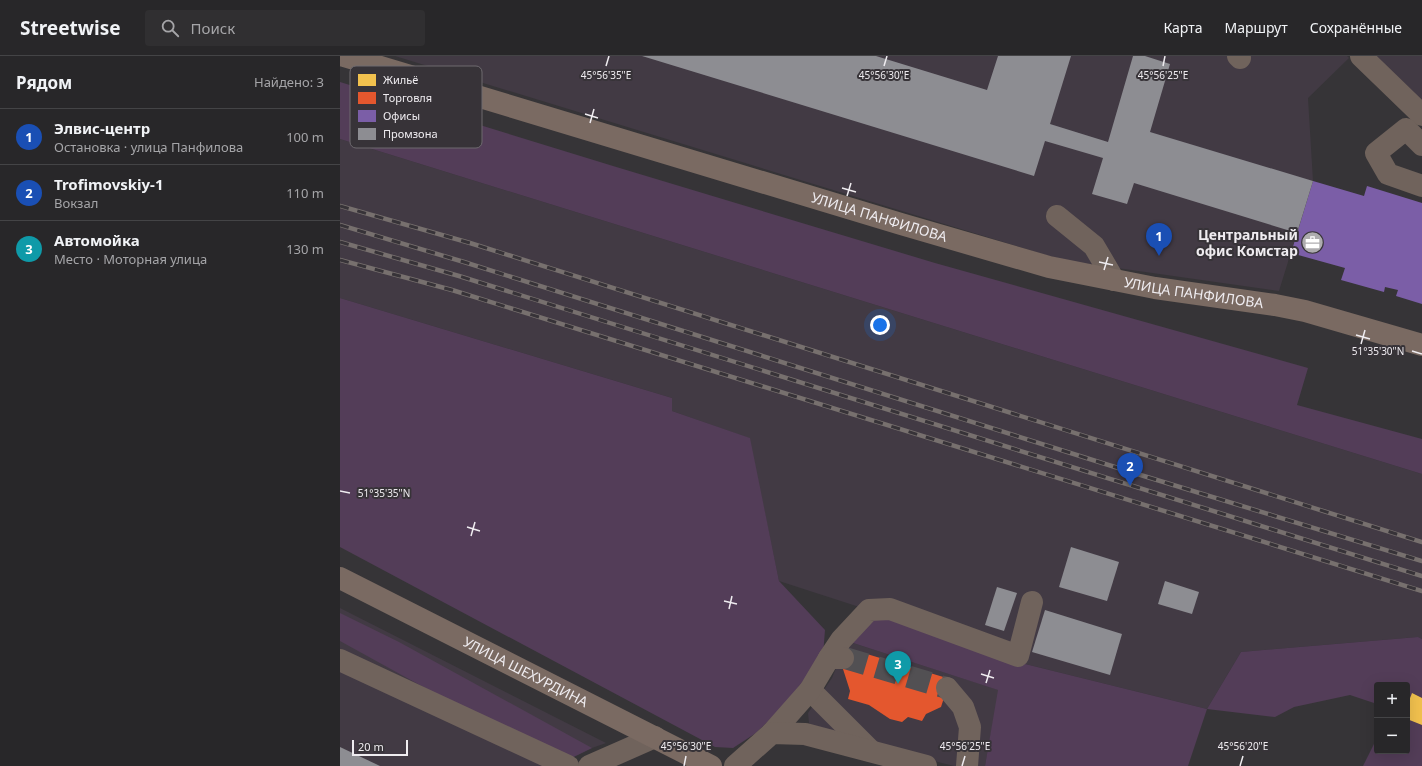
<!DOCTYPE html>
<html lang="ru">
<head>
<meta charset="utf-8">
<style>
  body { margin:0; font-family:"Noto Sans",sans-serif; background:#302f31; color:#f1f3f6 }
  .controls { position:absolute; right:12px; bottom:12px; display:grid; overflow:hidden; border-radius:4px; box-shadow:0 4px 16px #0002 }
  .controls button { width:36px; height:36px; display:grid; place-items:center; padding:0; border:0; border-bottom:1px solid #444446; background:#282729; color:#f1f3f6; font:20px sans-serif }
  .scale { position:absolute; left:12px; bottom:10px; width:56px; box-sizing:border-box; padding-left:4px; border:2px solid #efecf0; border-top:0; font-size:11px; line-height:14px; white-space:nowrap; color:#efecf0; -webkit-text-stroke:3px #373338; paint-order:stroke }
  .you { position:absolute; left:540px; top:269px; width:14px; height:14px; margin:-10px; border:3px solid #fff; border-radius:50%; background:#1a73e8; box-shadow:0 0 0 6px #1a73e833 }
  .badge { display:grid; place-items:center; width:26px; height:26px; border-radius:50%; background:#aeacaf; color:#fff; font-size:13px; font-weight:700 }
  .pin { position:absolute; translate:-50% -33px; filter:drop-shadow(0 1px 2px #0008) }
  .pin::after { content:''; position:absolute; top:21px; width:14px; height:12px; background:inherit; clip-path:polygon(0 0,100% 0,50% 100%) }
  .list { margin:0; padding:0; list-style:none }
  h2 { display:flex; justify-content:space-between; align-items:center; height:52px; margin:0; padding:0 16px; font-size:17px }
  h2 small { font-size:13px; font-weight:400; color:#a5a5a8 }
  .list li { display:grid; grid-template-columns:26px 1fr auto; gap:12px; align-items:center; box-sizing:border-box; height:56px; padding:0 16px; border-top:1px solid #444446 }
  .list b { display:block; font-size:15px; white-space:nowrap }
  .list p { margin:0; font-size:13px; white-space:nowrap; color:#a5a5a8 }
  .list em { font-size:13px; font-style:normal; color:#a5a5a8 }
  .icon { flex:none; width:22px; height:22px; fill:none; stroke:currentColor; stroke-width:2; stroke-linecap:round; stroke-linejoin:round }
  .map { position:relative; flex:none; width:1082px; height:710px; overflow:hidden }
  header { display:flex; align-items:center; gap:24px; box-sizing:border-box; height:56px; padding:0 20px; background:#282729; border-bottom:1px solid #444446 }
  header strong { font-size:19px }
  nav { display:flex; gap:22px; margin-inline-start:auto; font-size:14px }
  .search { width:280px; height:36px; background:#302f31; display:flex; align-items:center; gap:10px; box-sizing:border-box; padding:0 14px; border-radius:4px; color:#a5a5a8; font-size:15px }
  main { display:flex }
  aside { flex:1; background:#282729 }
  .map>svg:first-child { display:block }
  .built { fill:#423a44 }
  .green { fill:#533d58 }
  .homes { fill:#f2c14e }
  .shops { fill:#e4572e }
  .offices { fill:#7b5ea7 }
  .industry { fill:#8d8d92 }
  .lines { fill:none; stroke-linecap:round; stroke-linejoin:round }
  .minor-tunnel { stroke:#525053; stroke-width:22; stroke-dasharray:22 11; stroke-linecap:butt }
  .minor { stroke:#70635c; stroke-width:22 }
  .major { stroke:#7a6a62; stroke-width:22 }
  .rail-casing { stroke:#77706e; stroke-width:4.5 }
  .rail { stroke:#373338; stroke-width:3; stroke-dasharray:9; stroke-linecap:butt }
  .ticks { fill:none; stroke:#efecf0; stroke-width:1.5 }
  .labels { text-anchor:middle; stroke-width:4; stroke-linejoin:round; paint-order:stroke }
  .street-label { font-size:14px; fill:#efecf0; stroke:#373338 }
  .poi-label { font-size:14px; font-weight:bold; fill:#efecf0; stroke:#373338; text-anchor:end }
  .key { fill:#373338; stroke:#6e6a6f; stroke-width:1 }
  .key-label { font-size:11px; fill:#efecf0 }
  .ticks-label { font-size:10px; text-anchor:middle; fill:#efecf0; stroke:#373338; stroke-width:4; stroke-linejoin:round; paint-order:stroke }
</style>
</head>
<body>
<header>
<strong>Streetwise</strong>
<div class="search"><svg class="icon" aria-label="search" viewBox="0 0 24 24"><circle cx="10" cy="10" r="6"/><path d="M15 15l6 6"/></svg>Поиск</div>
<nav><a>Карта</a><a>Маршрут</a><a>Сохранённые</a></nav>
</header>
<main>
<aside>
<h2>Рядом<small>Найдено: 3</small></h2>
<ul class="list">
<li><span class="badge" style="background:#1a4fb4">1</span><div><b>Элвис-центр</b><p>Остановка · улица Панфилова</p></div><em>100 m</em></li>
<li><span class="badge" style="background:#1a4fb4">2</span><div><b>Trofimovskiy-1</b><p>Вокзал</p></div><em>110 m</em></li>
<li><span class="badge" style="background:#0f9aa8">3</span><div><b>Автомойка</b><p>Место · Моторная улица</p></div><em>130 m</em></li>
</ul>
</aside>
<div class="map">
<svg width="1082" height="710" viewBox="0 0 1082 710">
  <rect width="100%" height="100%" fill="#363437"/>
  <g class="built">
    <polygon points="55,0 1007,0 1009,2 968,42 973,125 939,235 735,206 709,200"/>
    <polygon points="1011,0 1082,0 1082,66"/>
    <polygon points="0,83 1082,418 1082,583 1078,581 901,596 867,653 669,604 541,558 439,525 409,382 332,355 332,342 0,242"/>
    <polygon points="0,552 266,687 252,692 216,710 0,710"/>
    <polygon points="507,585 659,634 645,710 614,710 478,676 469,667 468,657 492,622"/>
  </g>
  <g class="green">
    <polygon points="0,26 273,110 595,207 968,312 957,349 1082,383 1082,418 0,83"/>
    <polygon points="0,242 332,342 332,355 410,382 439,525 485,574 483,599 445,649 416,677 393,692 375,691 0,491"/>
    <polygon points="0,557 59,586 252,692 221,707 0,585"/>
    <polygon points="541,558 669,604 867,653 901,596 1078,581 1082,583 1082,710 1023,710 1037,682 1037,695 1067,695 1067,629 1037,629 1037,648 1010,639 954,651 935,661 867,653 848,710 645,710 658,634 507,585"/>
  </g>
  <polygon class="homes" points="1072,637 1082,642 1082,669 1067,663 1067,650"/>
  <polygon class="shops" points="507,592 610,623 601,651 586,658 582,665 568,661 562,666 550,663 529,649 508,643 510,635 503,613"/>
  <polygon class="offices" points="973,125 1024,140 1027,130 1082,147 1082,248 1056,240 1058,234 1045,231 1044,236 1001,224 1005,212 951,197"/>
  <g class="industry">
    <polygon points="302,0 536,0 647,34 658,0 731,0 710,68 768,86 793,0 805,0 830,8 810,76 973,125 957,177 794,127 787,148 752,138 763,102 705,85 694,120"/>
    <polygon points="731,491 779,506 767,545 719,531"/>
    <polygon points="825,525 859,536 852,558 818,548"/>
    <polygon points="657,531 677,537 664,575 645,569"/>
    <polygon points="705,554 782,578 770,619 692,596"/>
    <polygon points="0,691 40,710 0,710"/>
  </g>
  <g class="lines">
    <polyline class="minor-tunnel" points="505,602 607,632"/>
    <g class="minor">
      <polyline points="898,0 900,2"/>
      <polyline points="1021,0 1082,59"/>
      <polyline points="1082,89 1066,73 1036,97 1048,118 1082,130"/>
      <polyline points="717,160 754,190 774,224"/>
      <polyline points="489,602 501,584 529,554 550,553 678,600 692,546"/>
      <polyline points="0,604 228,710"/>
      <polyline points="607,632 623,651 630,671 627,710"/>
      <polyline points="470,634 531,695"/>
      <polyline points="432,677 470,634 489,602 503,602"/>
      <polyline points="249,710 315,681"/>
      <polyline points="395,710 432,677 465,678 586,710"/>
    </g>
    <g class="major">
      <path id="s1" d="M4 0 561 168 709 211 815 232 935 249 965 255 1082 289"/>
      <path id="s2" d="M0 522 371 710"/>
    </g>
    <defs>
      <g id="rail">
        <polyline points="0,150 130,187 1082,486"/>
        <polyline points="0,169 124,206 794,417 1082,505"/>
        <polyline points="0,186 119,220 1082,520"/>
        <polyline points="0,204 112,234 1082,535"/>
      </g>
    </defs>
    <use href="#rail" class="rail-casing"/>
    <use href="#rail" class="rail"/>
  </g>
  <path class="ticks" d="M266 10 269 0M544 10 547 0M823 10 825 0M245 58 258 62M250 67 254 53M502 132 516 136M507 140 511 127M759 206 773 209M764 214 768 201M1016 279 1030 283M1021 288 1025 274M1072 295 1082 298M0 435 10 437M127 471 140 475M131 480 135 466M384 545 397 548M389 553 392 540M641 618 654 622M646 627 650 614M344 710 346 700M622 710 625 700M900 710 903 700"/>
  <defs>
    <symbol id="office-disc" viewBox="-11 -11 22 22"><circle r="9.5" fill="#aeacaf" stroke="#373338"/><path d="M-6-3h4V-5.5h4V-3h4V5H-6ZM-1-4.5V-3h2v-1.5ZM-6 0V1H6V0Z" fill="#fff"/></symbol>
  </defs>
  <g fill-rule="evenodd">
    <use href="#office-disc" x="960" y="174" width="25" height="25"/>
  </g>
  <g class="labels">
    <g class="street-label">
      <text dy="5" stroke="none"><textPath href="#s1" startOffset="559">УЛИЦА ПАНФИЛОВА</textPath></text>
      <text dy="5" stroke="none"><textPath href="#s1" startOffset="883">УЛИЦА ПАНФИЛОВА</textPath></text>
      <text dy="5" stroke="none"><textPath href="#s2" startOffset="208">УЛИЦА ШЕХУРДИНА</textPath></text>
    </g>
    <g class="poi-label">
      <text x="958" y="184">Центральный<tspan x="958" dy="16">офис Комстар</tspan></text>
    </g>
  </g>
  <rect x="10" y="10" width="132" height="82" rx="6" class="key"/>
  <rect x="18" y="18" width="18" height="12" fill="#f2c14e"/>
  <rect x="18" y="36" width="18" height="12" fill="#e4572e"/>
  <rect x="18" y="54" width="18" height="12" fill="#7b5ea7"/>
  <rect x="18" y="72" width="18" height="12" fill="#8d8d92"/>
  <g class="key-label">
    <text x="43" y="28">Жильё</text>
    <text x="43" y="46">Торговля</text>
    <text x="43" y="64">Офисы</text>
    <text x="43" y="82">Промзона</text>
  </g>
  <g class="ticks-label">
    <text x="266" y="23">45°56'35"E</text>
    <text x="544" y="23">45°56'30"E</text>
    <text x="823" y="23">45°56'25"E</text>
    <text x="1038" y="299">51°35'30"N</text>
    <text x="44" y="441">51°35'35"N</text>
    <text x="346" y="694">45°56'30"E</text>
    <text x="625" y="694">45°56'25"E</text>
    <text x="903" y="694">45°56'20"E</text>
  </g>
</svg>
<div class="controls">
<button>+</button>
<button>−</button>
</div>
<div class="scale">20 m</div>
<div class="you"></div>
<div class="pin badge" style="left:819px;top:200px;background:#1a4fb4">1</div>
<div class="pin badge" style="left:790px;top:430px;background:#1a4fb4">2</div>
<div class="pin badge" style="left:558px;top:628px;background:#0f9aa8">3</div>
</div>
</main>
</body>
</html>
